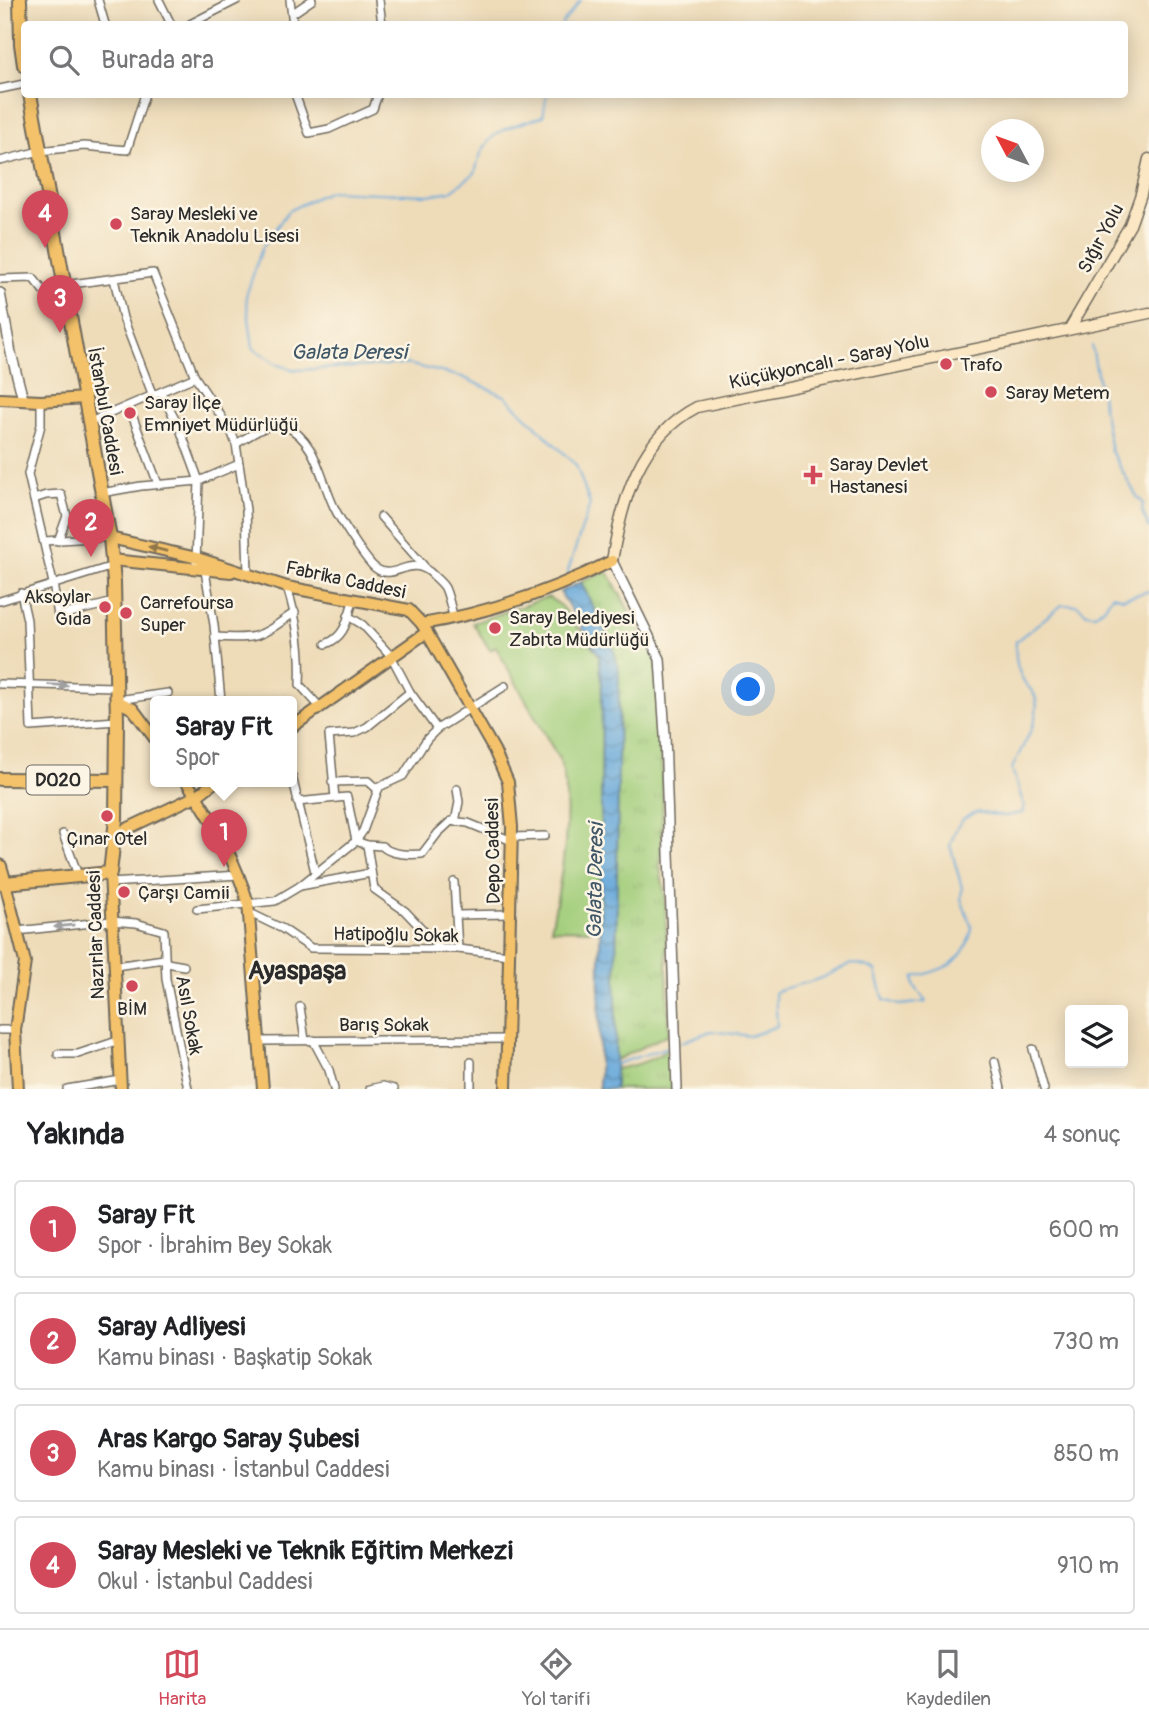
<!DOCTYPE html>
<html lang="tr">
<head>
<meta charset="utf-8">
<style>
  body { margin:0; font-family:Pangolin,sans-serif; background:#f2f2f2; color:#202124 }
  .controls { position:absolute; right:21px; bottom:21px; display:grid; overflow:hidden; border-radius:7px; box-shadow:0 4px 18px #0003 }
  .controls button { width:63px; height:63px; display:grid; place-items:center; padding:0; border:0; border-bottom:2px solid #e0e0e0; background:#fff; color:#202124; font:35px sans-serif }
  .compass { position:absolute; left:981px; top:119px; width:63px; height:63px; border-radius:50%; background:#fff; box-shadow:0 4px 18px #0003; rotate:311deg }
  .you { position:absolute; left:749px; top:690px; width:24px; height:24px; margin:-18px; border:5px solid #fff; border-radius:50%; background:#1a73e8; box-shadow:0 0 0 10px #1a73e833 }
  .badge { display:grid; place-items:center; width:46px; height:46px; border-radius:50%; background:#d1495b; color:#fff; font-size:23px; font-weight:700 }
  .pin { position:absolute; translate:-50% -58px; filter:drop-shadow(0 2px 4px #0008) }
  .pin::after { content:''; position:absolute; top:37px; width:24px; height:21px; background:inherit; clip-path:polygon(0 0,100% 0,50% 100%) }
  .popup { position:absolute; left:150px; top:696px; width:147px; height:91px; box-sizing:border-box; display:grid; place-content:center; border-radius:7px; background:#fff; filter:drop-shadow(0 2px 5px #0005); font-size:23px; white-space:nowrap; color:#757577 }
  .popup b { font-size:26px; color:#202124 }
  .popup::after { content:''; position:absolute; left:50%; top:100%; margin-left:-14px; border:14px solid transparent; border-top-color:#fff }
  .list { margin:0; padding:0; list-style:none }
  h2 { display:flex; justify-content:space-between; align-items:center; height:91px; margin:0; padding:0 28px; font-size:30px }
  h2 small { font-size:23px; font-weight:400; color:#757577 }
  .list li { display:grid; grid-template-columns:46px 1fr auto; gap:21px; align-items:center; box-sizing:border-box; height:98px; margin:0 14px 14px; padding:0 14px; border:2px solid #e0e0e0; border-radius:7px }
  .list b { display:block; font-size:26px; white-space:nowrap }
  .list p { margin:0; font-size:23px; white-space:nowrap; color:#757577 }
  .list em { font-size:23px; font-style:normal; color:#757577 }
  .icon { flex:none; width:38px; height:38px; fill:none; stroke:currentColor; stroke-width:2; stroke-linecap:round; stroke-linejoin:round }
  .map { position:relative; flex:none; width:1149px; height:1089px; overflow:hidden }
  .search { position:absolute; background:#fff; box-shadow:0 4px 18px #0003; left:21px; right:21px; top:21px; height:77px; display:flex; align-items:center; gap:18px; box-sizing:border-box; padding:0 24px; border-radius:7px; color:#757577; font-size:26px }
  .sheet { height:539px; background:#fff }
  nav { display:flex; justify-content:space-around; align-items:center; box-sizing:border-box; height:98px; border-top:2px solid #e0e0e0; background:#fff; font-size:19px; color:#757577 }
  nav a { display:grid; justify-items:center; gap:4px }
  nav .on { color:#d1495b }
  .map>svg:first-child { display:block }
  .grass { fill:url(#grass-tufts); stroke:#677c53; stroke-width:2 }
  .park { fill:#a3ce7b; stroke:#677c53; stroke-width:2 }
  .water { fill:url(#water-waves); stroke:#486a82; stroke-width:2 }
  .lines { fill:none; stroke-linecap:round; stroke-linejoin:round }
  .stream { stroke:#66a8da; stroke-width:2 }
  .minor-casing { stroke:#6f695d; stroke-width:10 }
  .tertiary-casing { stroke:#6f695d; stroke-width:12 }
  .secondary-casing { stroke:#6f695d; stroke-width:13 }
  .primary-casing { stroke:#6f695d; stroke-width:14 }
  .trunk-casing { stroke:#6f695d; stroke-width:16 }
  .minor { stroke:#fff; stroke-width:7 }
  .tertiary { stroke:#fff; stroke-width:9 }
  .secondary { stroke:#fbe7c3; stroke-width:10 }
  .primary { stroke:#f4c26a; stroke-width:10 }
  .trunk { stroke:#f4c26a; stroke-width:12 }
  .oneway { fill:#90764a }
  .oneway2 { fill:#a0a0a0 }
  .poi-dot { fill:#d1495b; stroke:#fcf5e5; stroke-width:2.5 }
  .labels { text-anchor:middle; stroke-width:5; stroke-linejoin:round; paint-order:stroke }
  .shield { fill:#fcf5e5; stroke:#6a6863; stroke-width:2 }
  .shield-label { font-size:18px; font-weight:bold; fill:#2b2b2b }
  .poi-label { font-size:19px; fill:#2b2b2b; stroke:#fcf5e5; text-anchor:start }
  .street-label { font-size:19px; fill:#2b2b2b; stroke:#fcf5e5 }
  .water-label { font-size:21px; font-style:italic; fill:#405768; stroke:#fcf5e5 }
  .district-label { font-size:26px; font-weight:bold; fill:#2b2b2b; stroke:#fcf5e5 }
</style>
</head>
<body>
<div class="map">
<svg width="1149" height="1089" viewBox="0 0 1149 1089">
  <defs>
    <pattern id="grass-tufts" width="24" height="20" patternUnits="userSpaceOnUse" patternTransform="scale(1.75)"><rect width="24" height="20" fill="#a3ce7b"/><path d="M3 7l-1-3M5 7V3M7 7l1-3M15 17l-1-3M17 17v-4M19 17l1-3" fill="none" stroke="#8cb16a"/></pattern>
    <pattern id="water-waves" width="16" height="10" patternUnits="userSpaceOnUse" patternTransform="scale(1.75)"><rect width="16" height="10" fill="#66a8da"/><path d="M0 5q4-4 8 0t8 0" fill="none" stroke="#5489b1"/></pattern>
  </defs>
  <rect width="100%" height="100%" fill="#fcf5e5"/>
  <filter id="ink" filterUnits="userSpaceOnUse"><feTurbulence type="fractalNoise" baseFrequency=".0143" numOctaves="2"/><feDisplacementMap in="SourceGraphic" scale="14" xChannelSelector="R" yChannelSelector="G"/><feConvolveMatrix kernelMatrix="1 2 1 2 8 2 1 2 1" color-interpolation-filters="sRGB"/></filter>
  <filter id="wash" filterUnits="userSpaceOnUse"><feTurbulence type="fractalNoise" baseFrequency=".00686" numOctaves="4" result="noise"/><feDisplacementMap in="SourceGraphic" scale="28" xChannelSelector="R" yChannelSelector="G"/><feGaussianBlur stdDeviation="1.57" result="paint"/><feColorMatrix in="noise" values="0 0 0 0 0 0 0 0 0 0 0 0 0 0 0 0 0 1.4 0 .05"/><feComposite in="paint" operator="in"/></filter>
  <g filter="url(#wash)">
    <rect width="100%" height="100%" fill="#eedcb9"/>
    <g class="grass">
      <polygon points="606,572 609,574 657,662 663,801 660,868 665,895 669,1034 618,1059 615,1058 619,671 614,651 581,582"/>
      <path d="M670 1048 672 1089H615V1069C636 1066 654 1060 670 1048Z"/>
    </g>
    <path class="park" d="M548 597 560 605 599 655 602 684 600 930 551 929C561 881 575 808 560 761L496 647 490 650 473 623Z"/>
    <polygon class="water" points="581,582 614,651 619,671 615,1089 599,1089 602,684 599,655 560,592"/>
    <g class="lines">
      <g class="stream">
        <polyline points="562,24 581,0"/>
        <path d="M547 94 543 116C506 129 484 129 475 173L451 191 428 195 329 191 288 211 262 248 246 296 253 348 278 365 296 370 407 364 462 377 505 396 576 465 590 504 568 571 569 576"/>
        <polyline points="1092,346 1111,451 1137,497 1143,503 1142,511 1149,528"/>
        <path d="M679 1043 711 1031 750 1036 777 1026 775 992C789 986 804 984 818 979 842 971 849 955 876 971L884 1000 900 1005 926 1002 914 985V977C945 970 965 963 972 928L961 899 962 888 950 845 956 829 963 819 976 812 1005 816 1022 813 1024 806 1012 769C1020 748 1043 720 1035 696 1033 691 1028 687 1025 683 1016 669 1015 657 1016 641L1062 605H1077L1087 613 1095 614 1105 607 1112 595 1124 598 1149 591"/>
        <polyline points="616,1064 671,1046"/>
      </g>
    </g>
  </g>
  <g filter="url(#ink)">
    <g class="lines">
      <defs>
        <g id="minor">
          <polyline points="98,0 105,24"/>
          <polyline points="159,0 171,24"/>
          <polyline points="290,0 293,24"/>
          <polyline points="379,0 382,24"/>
          <polyline points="293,13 312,0"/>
          <polyline points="190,24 237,0"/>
          <polyline points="0,89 24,84"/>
          <polyline points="295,94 309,133 329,129 373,109 378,94"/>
          <polyline points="0,161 40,151 84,146 127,150 145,94"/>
          <polyline points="0,279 33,278 68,321"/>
          <polyline points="114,279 123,318 153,396"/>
          <polyline points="64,285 153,273 195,377 231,431 236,444 246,510 248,573"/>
          <polyline points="161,393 180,429 199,481 196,562"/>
          <polyline points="41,401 41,425 28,474 53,583 58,616 114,602"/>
          <polyline points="129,407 158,484"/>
          <polyline points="90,422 195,377"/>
          <path d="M236 444C248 437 270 420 285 426 316 439 321 480 334 507 340 520 362 554 372 565 393 587 409 550 434 576 438 580 442 583 445 588 449 597 451 609 454 619"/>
          <polyline points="101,493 141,486 199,481 239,464"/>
          <polyline points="34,499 46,495 61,494 67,516 58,541"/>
          <polyline points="381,517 424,566"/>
          <polyline points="44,541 109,537"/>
          <polyline points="205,571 214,625 221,701"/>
          <path d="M287 587C297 619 302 651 300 685L320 707"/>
          <polyline points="21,593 27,620 31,727 117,721"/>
          <polyline points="0,601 113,566"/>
          <polyline points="348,616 363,625 391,656 410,692 437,729"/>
          <path d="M215 637C259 640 260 637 295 612"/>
          <path d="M326 644C346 636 347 620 353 601"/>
          <polyline points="0,684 115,687"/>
          <polyline points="117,700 168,693"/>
          <polyline points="292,776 315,872"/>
          <polyline points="332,782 368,781 378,790"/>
          <polyline points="335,798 329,735 354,733 367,727 410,692"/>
          <polyline points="297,802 347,797 356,841 367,845 374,889 405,911 441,949"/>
          <polyline points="455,822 459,802 457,789"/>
          <polyline points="63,834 78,875"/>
          <polyline points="512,837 545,836"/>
          <path d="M367 845 382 846C391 855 409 855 422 854L438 833 451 821 468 823 512 841"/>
          <polyline points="454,882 458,949"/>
          <polyline points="110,883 239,875"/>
          <polyline points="300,886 371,873"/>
          <polyline points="197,909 275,901 300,886 356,841 363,831 379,787 403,776 427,739 437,729 505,686"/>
          <polyline points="250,913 283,929 311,948 458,949 509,955"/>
          <polyline points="456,915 510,914"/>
          <polyline points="17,931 111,921 136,923 164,931 166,979 188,1089"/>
          <polyline points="115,966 164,959 167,963 184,966"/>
          <polyline points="300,1007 305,1040"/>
          <polyline points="0,1030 15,1030"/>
          <polyline points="313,1040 329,1070 334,1089"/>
          <polyline points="260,1041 507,1039"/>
          <polyline points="1033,1049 1044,1089"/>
          <polyline points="58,1054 78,1054 117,1041"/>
          <polyline points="471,1062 471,1089"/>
          <polyline points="995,1062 1001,1089"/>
          <polyline points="67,1089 121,1080"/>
          <polyline points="370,1089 383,1086 394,1089"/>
        </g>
        <g id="tertiary">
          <polyline points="0,293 11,353 23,399"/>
          <polyline points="612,561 660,659 665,735 677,1089"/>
        </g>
        <g id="secondary">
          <polyline points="1070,328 1130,225 1141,194 1149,159"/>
          <path d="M612 561C622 500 639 437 697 407L1149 313"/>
        </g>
        <g id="primary">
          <polyline points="0,399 41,401 85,398"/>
          <polyline points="110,538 197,558 287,587 409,610 422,624 494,750 508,782 512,827 506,1089"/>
          <polyline points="112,560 231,572"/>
          <path d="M422 624C488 613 552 591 612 561"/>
          <polyline points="116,700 133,709 156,740"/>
          <polyline points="292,727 427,632"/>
          <path d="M186 781C212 818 235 859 248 903L263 1089"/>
          <polyline points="114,835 198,795 216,781"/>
          <polyline points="110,873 121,1089"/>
          <polyline points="0,884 5,883 25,962 15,1030 18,1089"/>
        </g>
        <g id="trunk">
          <polyline points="20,0 21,44 24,65"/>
          <polyline points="0,779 116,780"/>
          <polyline points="0,866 5,883 110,873 116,819 117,721 114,582 110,538 30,94"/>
        </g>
      </defs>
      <use href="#minor" class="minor-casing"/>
      <use href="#tertiary" class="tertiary-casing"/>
      <use href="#secondary" class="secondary-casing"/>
      <use href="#primary" class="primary-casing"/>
      <use href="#trunk" class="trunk-casing"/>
      <use href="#minor" class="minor"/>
      <use href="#tertiary" class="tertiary"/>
      <use href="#secondary" class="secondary"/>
      <use href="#primary" class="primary"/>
      <use href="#trunk" class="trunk"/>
    </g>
    <defs><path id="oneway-solid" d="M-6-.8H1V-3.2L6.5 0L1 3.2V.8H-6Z" transform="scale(1.75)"/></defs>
    <use class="oneway" href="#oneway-solid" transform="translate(158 549) rotate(-166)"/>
    <g class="oneway2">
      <use href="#oneway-solid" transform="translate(58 685) rotate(2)"/>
      <use href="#oneway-solid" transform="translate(64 926) rotate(174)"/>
    </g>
  </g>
  <g class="poi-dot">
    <circle cx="116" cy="224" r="7"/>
    <circle cx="946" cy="364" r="7"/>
    <circle cx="991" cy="392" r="7"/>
    <circle cx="130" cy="413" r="7"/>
    <path d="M809.5 464.5h7v7h7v7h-7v7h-7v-7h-7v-7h7z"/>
    <circle cx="105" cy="607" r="7"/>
    <circle cx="126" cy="613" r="7"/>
    <circle cx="495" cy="628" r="7"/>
    <circle cx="107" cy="816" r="7"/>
    <circle cx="124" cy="892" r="7"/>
    <circle cx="132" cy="986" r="7"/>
  </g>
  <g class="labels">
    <rect class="shield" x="26.5" y="765.5" width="63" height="29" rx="5"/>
    <g class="shield-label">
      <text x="58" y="786">D020</text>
    </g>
    <g class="poi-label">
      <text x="130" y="220">Saray Mesleki ve<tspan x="130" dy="22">Teknik Anadolu Lisesi</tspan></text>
      <text x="960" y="371">Trafo</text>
      <text x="1005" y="399">Saray Metem</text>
      <text x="144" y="409">Saray İlçe<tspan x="144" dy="22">Emniyet Müdürlüğü</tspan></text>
      <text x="829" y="471">Saray Devlet<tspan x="829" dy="22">Hastanesi</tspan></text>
      <text x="91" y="603" text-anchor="end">Aksoylar<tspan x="91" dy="22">Gıda</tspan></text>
      <text x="140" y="609">Carrefoursa<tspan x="140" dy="22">Super</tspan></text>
      <text x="509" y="624">Saray Belediyesi<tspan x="509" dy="22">Zabıta Müdürlüğü</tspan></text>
      <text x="107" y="845" text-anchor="middle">Çınar Otel</text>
      <text x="138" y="899">Çarşı Camii</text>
      <text x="132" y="1015" text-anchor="middle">BİM</text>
    </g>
    <g class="street-label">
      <text transform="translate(1100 238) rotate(-62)" y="7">Sığır Yolu</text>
      <text transform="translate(829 361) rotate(-12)" y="7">Küçükyoncalı - Saray Yolu</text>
      <text transform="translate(106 411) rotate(80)" y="7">İstanbul Caddesi</text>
      <text transform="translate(346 579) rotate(12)" y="7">Fabrika Caddesi</text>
      <text transform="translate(492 851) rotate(-91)" y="7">Depo Caddesi</text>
      <text transform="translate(396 934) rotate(1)" y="7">Hatipoğlu Sokak</text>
      <text transform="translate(95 935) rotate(-92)" y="7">Nazırlar Caddesi</text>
      <text transform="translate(190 1015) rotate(80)" y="7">Asıl Sokak</text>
      <text x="384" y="1031">Barış Sokak</text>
    </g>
    <g class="water-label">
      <text x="349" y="359">Galata Deresi</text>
      <text transform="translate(595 881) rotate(-89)" y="7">Galata Deresi</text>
    </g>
    <g class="district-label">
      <text x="297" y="979">Ayaspaşa</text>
    </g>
  </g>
</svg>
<div class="controls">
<button><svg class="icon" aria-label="layers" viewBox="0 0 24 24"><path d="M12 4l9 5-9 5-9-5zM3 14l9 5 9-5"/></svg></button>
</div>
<svg class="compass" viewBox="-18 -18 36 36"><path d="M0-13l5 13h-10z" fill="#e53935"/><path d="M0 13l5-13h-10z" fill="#757577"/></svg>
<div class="you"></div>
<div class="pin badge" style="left:224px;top:867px">1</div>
<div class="popup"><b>Saray Fit</b>Spor</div>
<div class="pin badge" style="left:91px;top:557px">2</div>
<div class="pin badge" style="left:60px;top:333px">3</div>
<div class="pin badge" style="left:45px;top:248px">4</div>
<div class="search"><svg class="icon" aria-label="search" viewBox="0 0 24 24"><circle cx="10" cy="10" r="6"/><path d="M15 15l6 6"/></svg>Burada ara</div>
</div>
<section class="sheet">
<h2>Yakında<small>4 sonuç</small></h2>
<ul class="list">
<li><span class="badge">1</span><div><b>Saray Fit</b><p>Spor · İbrahim Bey Sokak</p></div><em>600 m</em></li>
<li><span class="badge">2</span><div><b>Saray Adliyesi</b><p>Kamu binası · Başkatip Sokak</p></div><em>730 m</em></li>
<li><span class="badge">3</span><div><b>Aras Kargo Saray Şubesi</b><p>Kamu binası · İstanbul Caddesi</p></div><em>850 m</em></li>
<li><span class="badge">4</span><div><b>Saray Mesleki ve Teknik Eğitim Merkezi</b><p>Okul · İstanbul Caddesi</p></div><em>910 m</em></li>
</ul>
</section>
<nav>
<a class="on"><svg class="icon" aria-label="map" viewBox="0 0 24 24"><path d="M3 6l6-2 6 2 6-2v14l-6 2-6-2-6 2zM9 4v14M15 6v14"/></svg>Harita</a>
<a><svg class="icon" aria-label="directions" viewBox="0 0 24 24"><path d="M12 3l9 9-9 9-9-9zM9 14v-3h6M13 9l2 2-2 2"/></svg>Yol tarifi</a>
<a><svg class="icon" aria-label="saved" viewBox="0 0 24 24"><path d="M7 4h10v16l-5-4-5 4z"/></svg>Kaydedilen</a>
</nav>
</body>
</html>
